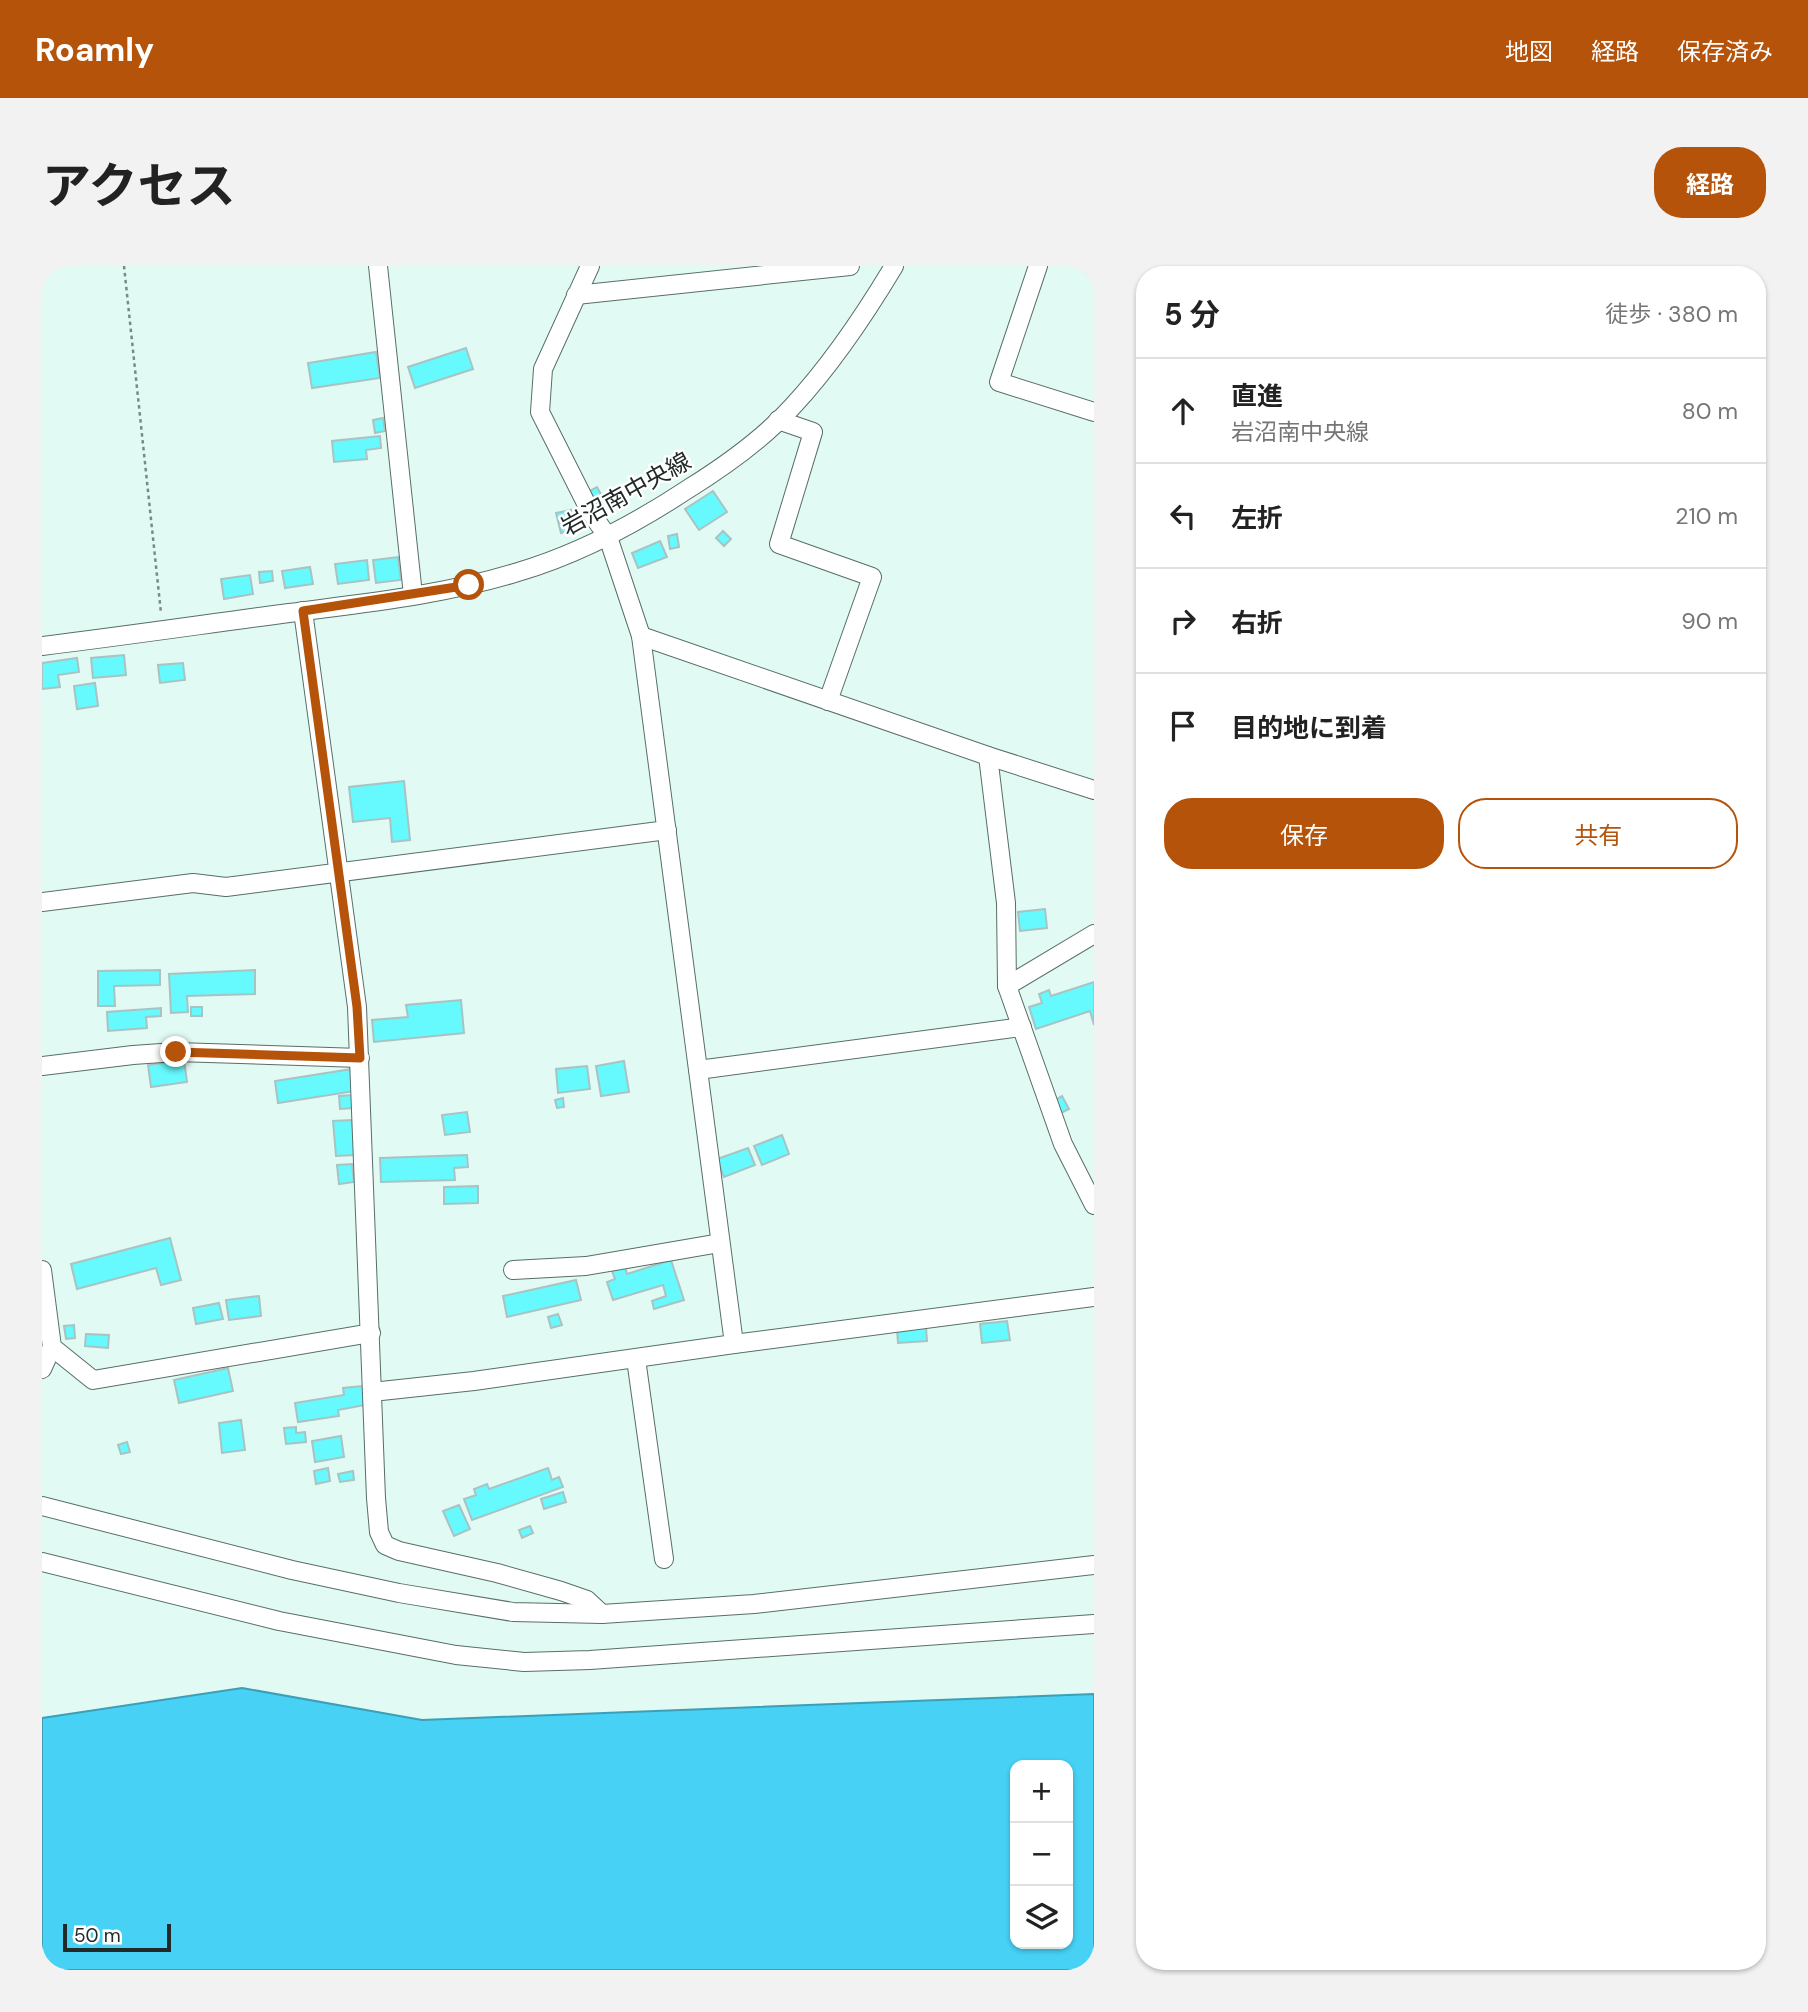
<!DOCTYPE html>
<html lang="ja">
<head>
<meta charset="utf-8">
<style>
  body { margin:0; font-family:"DM Sans","Noto Sans JP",sans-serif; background:#f2f2f2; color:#222 }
  .controls { position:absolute; right:21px; bottom:21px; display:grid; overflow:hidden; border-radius:14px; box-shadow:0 2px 5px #0004 }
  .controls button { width:63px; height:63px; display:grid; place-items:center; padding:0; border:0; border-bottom:2px solid #e0e0e0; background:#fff; color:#222; font:35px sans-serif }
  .scale { position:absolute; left:21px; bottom:18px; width:108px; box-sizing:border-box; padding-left:7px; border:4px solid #212a28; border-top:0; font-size:19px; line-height:24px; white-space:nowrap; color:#212a28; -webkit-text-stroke:5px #fff; paint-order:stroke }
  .stop { position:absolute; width:21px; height:21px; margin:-16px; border:5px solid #b45309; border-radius:50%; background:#fff }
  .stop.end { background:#b45309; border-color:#fff; box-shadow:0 2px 7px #0008 }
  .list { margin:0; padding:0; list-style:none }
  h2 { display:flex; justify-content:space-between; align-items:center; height:91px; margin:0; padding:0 28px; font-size:30px }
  h2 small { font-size:23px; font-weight:400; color:#767676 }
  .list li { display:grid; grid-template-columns:46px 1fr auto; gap:21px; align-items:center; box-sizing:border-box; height:105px; padding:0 28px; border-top:2px solid #e0e0e0 }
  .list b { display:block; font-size:26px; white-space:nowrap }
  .list p { margin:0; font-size:23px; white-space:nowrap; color:#767676 }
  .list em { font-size:23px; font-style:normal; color:#767676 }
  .actions { display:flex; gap:14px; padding:21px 28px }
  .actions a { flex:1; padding:16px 0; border:2px solid #b45309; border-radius:28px; text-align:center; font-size:24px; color:#b45309 }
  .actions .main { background:#b45309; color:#fff }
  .icon { flex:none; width:38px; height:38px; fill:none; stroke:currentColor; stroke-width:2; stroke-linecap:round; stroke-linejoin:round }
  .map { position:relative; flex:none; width:1052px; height:1704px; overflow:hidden; border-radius:28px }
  header { display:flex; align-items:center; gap:42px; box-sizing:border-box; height:98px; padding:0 35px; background:#b45309; color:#fff }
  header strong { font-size:33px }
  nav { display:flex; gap:38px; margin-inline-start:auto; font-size:24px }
  .intro { display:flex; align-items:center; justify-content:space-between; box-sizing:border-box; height:168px; padding:0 42px }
  h1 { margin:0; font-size:49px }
  .button { padding:18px 32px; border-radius:28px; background:#b45309; color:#fff; font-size:24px; font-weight:700 }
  main { display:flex; gap:42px; padding:0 42px }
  aside { flex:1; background:#fff; border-radius:28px; box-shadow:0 2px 5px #0004 }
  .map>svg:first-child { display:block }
  .water { fill:#47d1f4; stroke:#3c9fb7; stroke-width:2; fill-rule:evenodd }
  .building { fill:#66f9fd; stroke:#a9c3c3; stroke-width:2 }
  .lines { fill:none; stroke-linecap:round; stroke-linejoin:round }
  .minor-casing { stroke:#586e68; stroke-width:20 }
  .path { stroke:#798a86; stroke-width:2.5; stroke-dasharray:3.5 3.5; stroke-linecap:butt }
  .minor { stroke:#fff; stroke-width:18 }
  .route { stroke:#b45309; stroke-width:9 }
  .labels { text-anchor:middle; stroke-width:5; stroke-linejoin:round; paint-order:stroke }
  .street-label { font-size:24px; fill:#212a28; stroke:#fff }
</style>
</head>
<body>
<header>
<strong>Roamly</strong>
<nav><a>地図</a><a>経路</a><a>保存済み</a></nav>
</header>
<div class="intro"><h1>アクセス</h1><a class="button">経路</a></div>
<main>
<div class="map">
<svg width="1052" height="1704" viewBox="0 0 1052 1704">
  <rect width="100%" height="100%" fill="#e1faf3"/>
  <path class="water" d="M200 1422 380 1454 1052 1428V1704H0V1452ZM973 1499H1026V1678H973Z"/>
  <g class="building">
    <polygon points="424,82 431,103 373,122 366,101"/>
    <polygon points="334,86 338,112 270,122 266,97"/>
    <polygon points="341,152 343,165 333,167 331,154"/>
    <polygon points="338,170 339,182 324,184 325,193 292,196 290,175"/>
    <polygon points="555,221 561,232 552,237 546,226"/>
    <polygon points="671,225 685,246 657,264 643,243"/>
    <polygon points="533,243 538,262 519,267 514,247"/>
    <polygon points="681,265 689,273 682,280 674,272"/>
    <polygon points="635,268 637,281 628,283 626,270"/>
    <polygon points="618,275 625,291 596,302 590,287"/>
    <polygon points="356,291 359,314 334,317 331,294"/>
    <polygon points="325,294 327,314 296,318 293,298"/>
    <polygon points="268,301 271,318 243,322 240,305"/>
    <polygon points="230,305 231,315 218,317 217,306"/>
    <polygon points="208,309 211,328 182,333 179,313"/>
    <polygon points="82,389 84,409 51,412 49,392"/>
    <polygon points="35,392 37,406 16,409 18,421 0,423 0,397"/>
    <polygon points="141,397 143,414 118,417 116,399"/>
    <polygon points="53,417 56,440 35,443 32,420"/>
    <polygon points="362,515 368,574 350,576 348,552 311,556 307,521"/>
    <polygon points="1003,643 1005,662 978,665 976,646"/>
    <polygon points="118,704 118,719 72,720 73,740 56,740 56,705"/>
    <polygon points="213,704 213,728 145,730 146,746 129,747 127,708"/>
    <polygon points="1052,716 1052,759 1048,745 994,763 987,741 1000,737 997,728 1007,724 1009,730"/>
    <polygon points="419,734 422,767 332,776 330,754 366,751 364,739"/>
    <rect x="149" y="741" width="11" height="9"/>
    <polygon points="119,742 119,750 104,751 105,762 66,765 65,746"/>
    <polygon points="142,794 145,816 109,821 106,799"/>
    <polygon points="582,795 587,826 559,830 554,800"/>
    <polygon points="545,800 548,823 516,827 514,803"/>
    <polygon points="310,803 313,825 236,837 233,815"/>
    <polygon points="311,829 312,842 298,843 297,830"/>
    <polygon points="1020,830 1027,843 1019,847 1012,835"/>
    <polygon points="521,832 522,841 515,842 513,834"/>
    <polygon points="425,846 428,866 403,869 400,849"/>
    <polygon points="310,854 313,889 294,890 291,855"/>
    <polygon points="740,869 747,888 720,899 712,880"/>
    <polygon points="706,882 713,899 682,911 675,893"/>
    <polygon points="425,889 426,901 412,902 413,914 339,916 338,892"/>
    <polygon points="310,898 312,916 297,918 295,899"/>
    <polygon points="436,920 436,937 402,938 402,921"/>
    <polygon points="128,972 139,1014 119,1019 114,1002 35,1023 29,998"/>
    <polygon points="629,994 642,1034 612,1043 610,1035 624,1030 621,1019 571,1034 565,1016 573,1013 570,1005 583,1001 585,1008"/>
    <polygon points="534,1014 539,1034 465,1051 461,1030"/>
    <polygon points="217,1030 219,1050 187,1054 184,1034"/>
    <polygon points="177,1037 181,1053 154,1058 151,1042"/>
    <polygon points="516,1048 520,1059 509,1062 506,1051"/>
    <polygon points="965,1055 968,1074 940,1077 938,1058"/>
    <polygon points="32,1059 33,1072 24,1073 22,1060"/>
    <polygon points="884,1061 885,1075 856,1077 855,1063"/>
    <polygon points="44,1068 67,1069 66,1082 43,1080"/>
    <polygon points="186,1102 191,1125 137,1137 132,1114"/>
    <polygon points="320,1120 323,1139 296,1144 297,1150 256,1156 253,1137 302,1129 301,1122"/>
    <polygon points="199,1154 203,1184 180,1187 177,1157"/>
    <polygon points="254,1161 254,1167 263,1166 264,1176 244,1178 242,1162"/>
    <polygon points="299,1170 302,1191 273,1196 270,1175"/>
    <polygon points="85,1176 88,1186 79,1188 76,1179"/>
    <polygon points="286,1202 288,1215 274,1218 272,1205"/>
    <polygon points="506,1202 510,1214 517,1211 521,1221 430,1254 422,1233 434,1229 432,1223 445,1218 447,1223"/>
    <polygon points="311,1205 312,1214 298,1216 296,1208"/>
    <polygon points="521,1226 524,1236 502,1243 499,1233"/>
    <polygon points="417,1239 428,1263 412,1270 401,1245"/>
    <polygon points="488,1260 491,1267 480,1272 477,1264"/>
  </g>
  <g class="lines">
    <defs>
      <g id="minor">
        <polyline points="336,0 371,329"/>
        <polyline points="548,0 501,103 498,146 549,247 566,271 599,370 692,1078"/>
        <polyline points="996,0 957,116 1052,146"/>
        <polyline points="1050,0 1052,1"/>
        <polyline points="534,29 808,0"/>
        <polyline points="736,154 771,166 737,278 830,311 786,435"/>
        <polyline points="261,345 315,741 334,1232 337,1266 343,1279 357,1285 455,1307 519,1325 545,1334 560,1348"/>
        <polyline points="599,370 946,490 1052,524"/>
        <path d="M0 380C82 370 164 358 247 347 323 337 402 329 476 306 537 288 593 258 646 223 683 200 721 173 750 141 790 98 822 50 852 0"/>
        <polyline points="946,490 964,637 965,720 1021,878 1052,939"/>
        <polyline points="0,636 151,617 184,621 625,564"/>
        <polyline points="965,720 1052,668"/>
        <polyline points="0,800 91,789 134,786 318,792"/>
        <polyline points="656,804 980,761"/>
        <polyline points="0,1004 10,1081 51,1114 329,1067"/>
        <polyline points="471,1004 544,1000 678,977"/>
        <polyline points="594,1093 622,1293"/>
        <polyline points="0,1103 10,1081"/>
        <polyline points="330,1126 432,1115 692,1078 1052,1031"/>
        <polyline points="0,1240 250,1304 357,1327 471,1346 560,1348 712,1338 1052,1299"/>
        <polyline points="0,1296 237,1355 414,1389 482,1396 548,1394 1052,1358"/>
      </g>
    </defs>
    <use href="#minor" class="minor-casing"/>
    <polyline class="path" points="82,0 119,347"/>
    <use href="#minor" class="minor"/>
  </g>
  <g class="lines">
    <polyline class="route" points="134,786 318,792 315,741 261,345 427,319"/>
  </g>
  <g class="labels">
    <g class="street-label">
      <text transform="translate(584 228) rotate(-29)" y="8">岩沼南中央線</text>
    </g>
  </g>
</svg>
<div class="controls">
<button>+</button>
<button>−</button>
<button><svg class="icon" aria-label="layers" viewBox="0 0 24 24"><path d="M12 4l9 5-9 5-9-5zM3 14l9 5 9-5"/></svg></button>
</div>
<div class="scale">50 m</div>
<div class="stop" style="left:427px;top:319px"></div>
<div class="stop end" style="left:134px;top:786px"></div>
</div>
<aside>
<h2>5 分<small>徒歩 · 380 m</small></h2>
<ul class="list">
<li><svg class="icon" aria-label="ahead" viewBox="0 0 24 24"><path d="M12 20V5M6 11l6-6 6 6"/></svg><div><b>直進</b><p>岩沼南中央線</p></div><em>80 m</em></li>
<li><svg class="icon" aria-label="left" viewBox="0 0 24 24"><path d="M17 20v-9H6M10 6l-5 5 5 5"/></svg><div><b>左折</b></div><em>210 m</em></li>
<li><svg class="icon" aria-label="right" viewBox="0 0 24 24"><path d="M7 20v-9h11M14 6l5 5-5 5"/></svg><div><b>右折</b></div><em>90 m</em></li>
<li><svg class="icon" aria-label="arrive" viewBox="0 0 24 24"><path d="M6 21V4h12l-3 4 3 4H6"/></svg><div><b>目的地に到着</b></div></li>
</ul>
<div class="actions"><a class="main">保存</a><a>共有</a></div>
</aside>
</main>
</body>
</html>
